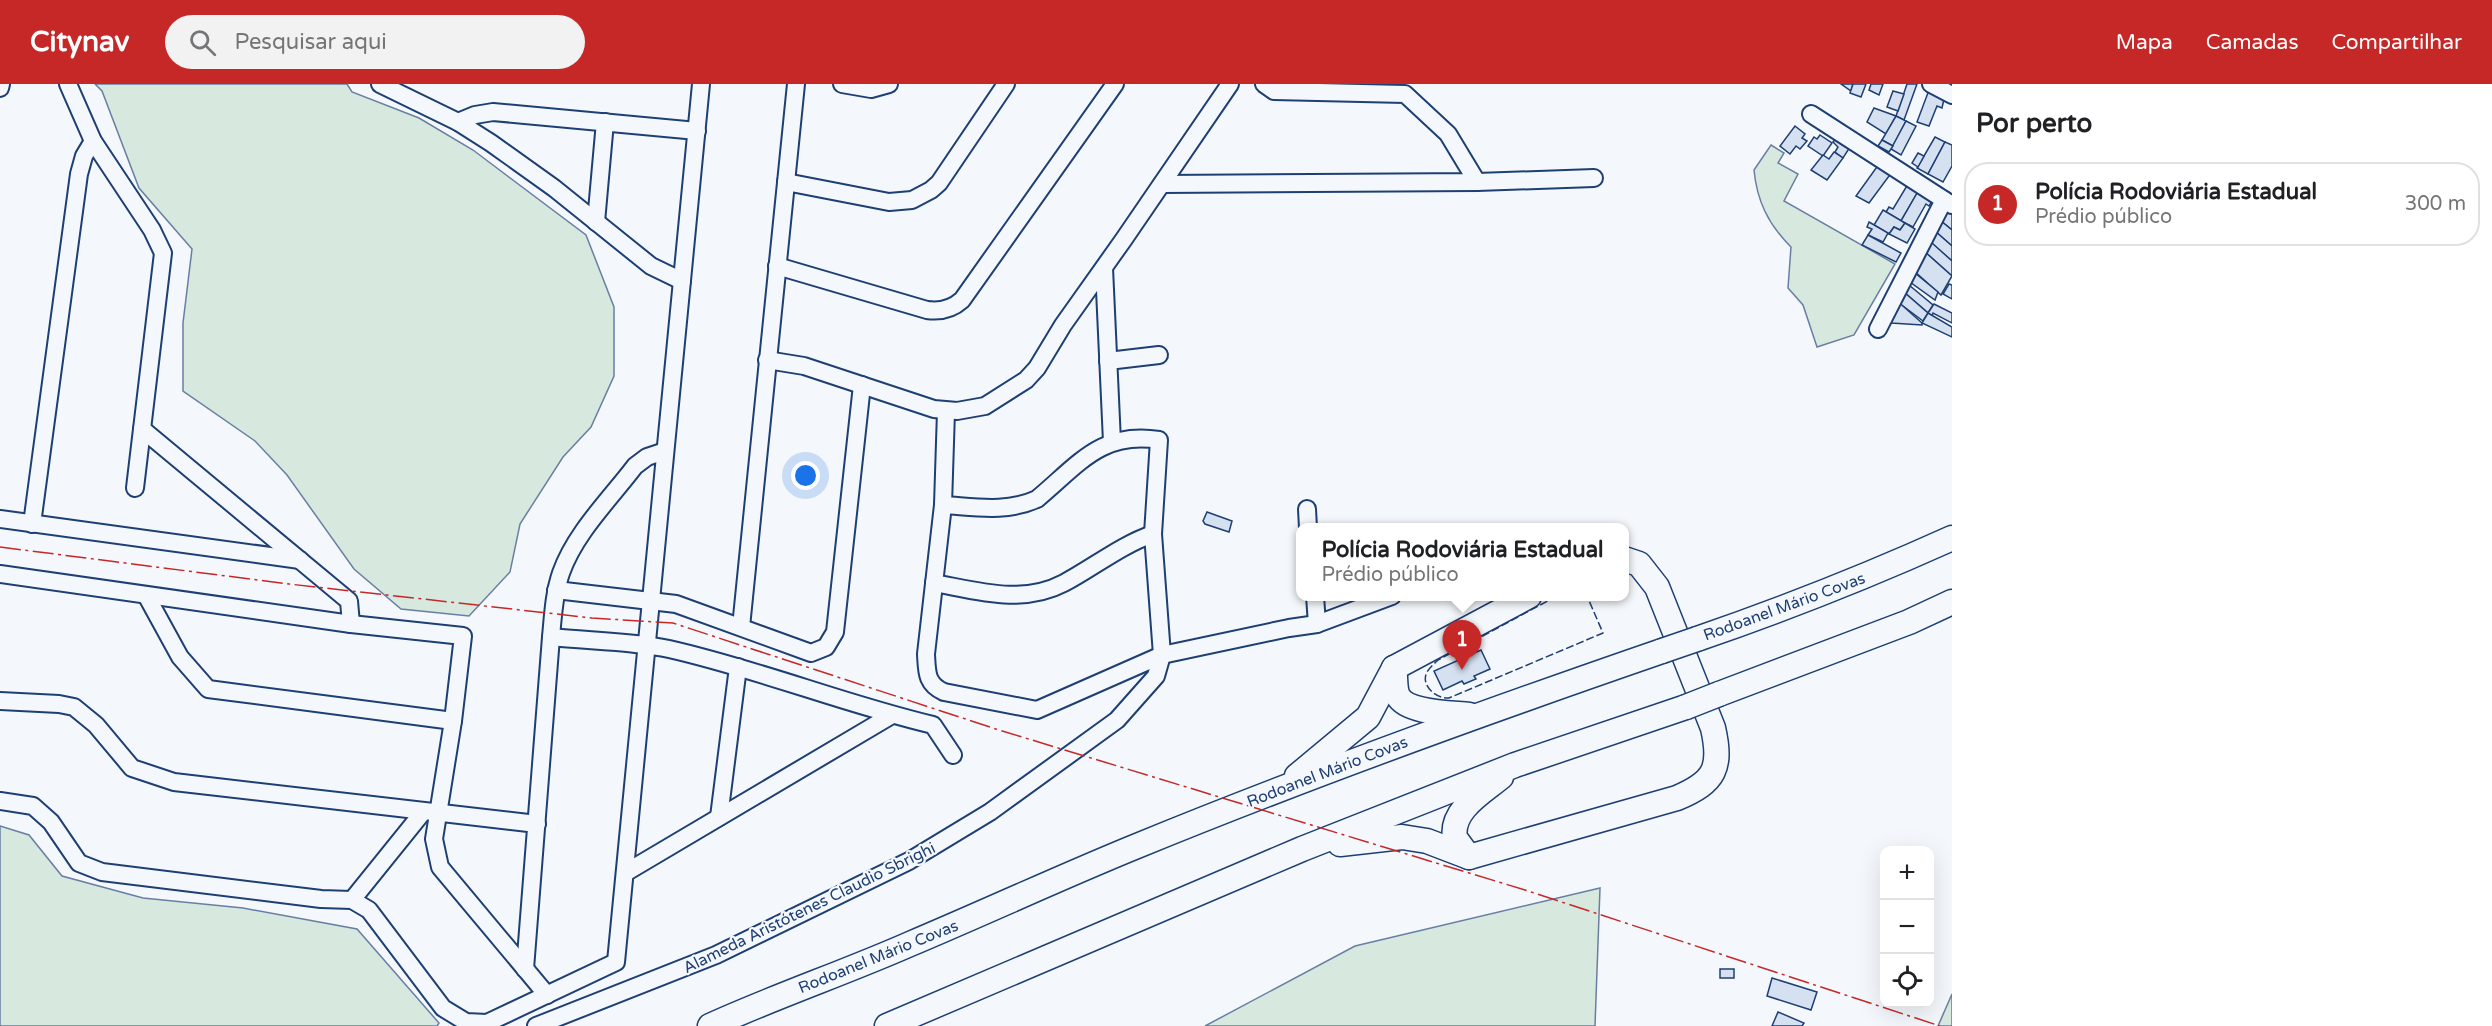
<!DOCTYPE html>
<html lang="pt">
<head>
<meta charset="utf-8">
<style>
  body { margin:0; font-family:"Varela Round",sans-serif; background:#f2f2f2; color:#202124 }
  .controls { position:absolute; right:18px; bottom:18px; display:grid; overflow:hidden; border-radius:12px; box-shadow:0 6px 24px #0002 }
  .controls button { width:54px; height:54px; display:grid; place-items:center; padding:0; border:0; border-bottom:2px solid #e0e0e0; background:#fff; color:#202124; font:30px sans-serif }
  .you { position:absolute; left:806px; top:392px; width:21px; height:21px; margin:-15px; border:4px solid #fff; border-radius:50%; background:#1a73e8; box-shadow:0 0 0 9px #1a73e833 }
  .badge { display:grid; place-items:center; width:39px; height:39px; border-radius:50%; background:#c62828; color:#fff; font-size:20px; font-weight:700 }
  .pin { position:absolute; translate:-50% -50px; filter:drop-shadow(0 2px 3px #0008) }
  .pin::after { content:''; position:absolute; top:32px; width:21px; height:18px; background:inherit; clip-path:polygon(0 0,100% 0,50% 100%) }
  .popup { position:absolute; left:1296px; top:439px; width:333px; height:78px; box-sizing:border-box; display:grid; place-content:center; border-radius:12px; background:#fff; filter:drop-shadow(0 2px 4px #0005); font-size:20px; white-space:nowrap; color:#757577 }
  .popup b { font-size:22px; color:#202124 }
  .popup::after { content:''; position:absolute; left:50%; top:100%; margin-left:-12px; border:12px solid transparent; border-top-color:#fff }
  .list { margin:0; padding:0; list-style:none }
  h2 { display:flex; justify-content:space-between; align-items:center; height:78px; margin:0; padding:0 24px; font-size:26px }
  h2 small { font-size:20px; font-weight:400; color:#757577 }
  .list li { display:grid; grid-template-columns:39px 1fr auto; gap:18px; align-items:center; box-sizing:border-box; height:84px; margin:0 12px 12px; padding:0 12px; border:2px solid #e0e0e0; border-radius:24px }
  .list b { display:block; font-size:22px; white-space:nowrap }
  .list p { margin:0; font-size:20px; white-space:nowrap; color:#757577 }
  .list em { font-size:20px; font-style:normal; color:#757577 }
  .icon { flex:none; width:33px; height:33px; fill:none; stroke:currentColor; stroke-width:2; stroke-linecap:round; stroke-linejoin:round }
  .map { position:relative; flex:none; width:1952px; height:942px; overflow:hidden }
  header { display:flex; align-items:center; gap:36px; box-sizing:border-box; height:84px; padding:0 30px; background:#c62828; color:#fff }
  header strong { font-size:28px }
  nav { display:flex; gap:33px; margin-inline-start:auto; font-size:21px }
  .search { width:420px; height:54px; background:#f2f2f2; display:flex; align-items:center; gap:15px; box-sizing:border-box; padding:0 21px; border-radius:33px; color:#757577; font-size:22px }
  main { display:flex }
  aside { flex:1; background:#fff }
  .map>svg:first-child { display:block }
  .green { fill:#d7e8df; stroke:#687fa3; stroke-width:1.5 }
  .building { fill:#d5e0f0; stroke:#1d3f73; stroke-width:1.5 }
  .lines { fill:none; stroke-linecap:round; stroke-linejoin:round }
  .minor-casing { stroke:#1d3f73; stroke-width:20 }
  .highway-casing { stroke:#1d3f73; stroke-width:27 }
  .minor { stroke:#f4f7fb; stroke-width:16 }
  .highway { stroke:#f4f7fb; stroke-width:24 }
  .highway-bridge-casing { stroke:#1d3f73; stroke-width:27; stroke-linecap:butt }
  .highway-bridge { stroke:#f4f7fb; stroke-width:24 }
  .fence { stroke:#1d3f73; stroke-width:1.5; stroke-dasharray:8 3; stroke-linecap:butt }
  .power { stroke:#c62828; stroke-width:1.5; stroke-dasharray:21 4.5 3 4.5; stroke-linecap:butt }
  .labels { text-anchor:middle; stroke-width:4.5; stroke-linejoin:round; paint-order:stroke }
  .street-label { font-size:16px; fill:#1d3f73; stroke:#f4f7fb }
</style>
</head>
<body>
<header>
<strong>Citynav</strong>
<div class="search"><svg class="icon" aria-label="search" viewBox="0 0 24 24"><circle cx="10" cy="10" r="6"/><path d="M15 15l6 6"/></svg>Pesquisar aqui</div>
<nav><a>Mapa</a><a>Camadas</a><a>Compartilhar</a></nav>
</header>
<main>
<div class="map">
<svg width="1952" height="942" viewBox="0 0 1952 942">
  <rect width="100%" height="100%" fill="#f4f7fb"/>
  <g class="green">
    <polygon points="95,0 347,0 352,8 419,34 473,66 586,151 614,223 614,292 591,343 563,373 520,440 510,488 469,532 401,525 354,485 287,391 255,357 183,307 183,239 192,165 139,104 102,7"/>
    <path d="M1771 61 1784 69 1778 79 1798 90 1784 117 1895 180 1854 251 1817 263 1803 221 1788 204 1791 163C1768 140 1757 117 1754 86Z"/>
    <polygon points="0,742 29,751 62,792 143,814 243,824 357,845 439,939 437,942 0,942"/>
    <polygon points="1600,804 1595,942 1205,942 1355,862"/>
    <polygon points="1952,910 1952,942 1938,942"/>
  </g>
  <g class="building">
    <polygon points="1841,0 1853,0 1851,7"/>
    <polygon points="1853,0 1866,0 1861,13 1850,9"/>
    <polygon points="1871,0 1883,0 1879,11 1869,6"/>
    <polygon points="1907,0 1917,0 1904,36 1896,32"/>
    <polygon points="1929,6 1944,15 1942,24 1937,22 1929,42 1917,38"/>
    <polygon points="1893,7 1904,10 1898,27 1887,23"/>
    <polygon points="1874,24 1896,32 1886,50 1867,38"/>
    <polygon points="1896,32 1906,37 1893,62 1882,56"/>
    <polygon points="1906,37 1916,42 1901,71 1891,65"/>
    <polygon points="1795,42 1805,50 1802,54 1807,57 1800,65 1796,62 1790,70 1780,62"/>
    <polygon points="1820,51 1832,59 1823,72 1808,62 1814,53 1817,55"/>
    <polygon points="1935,53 1945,58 1928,90 1917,84"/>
    <polygon points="1836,54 1850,63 1843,74 1835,68 1838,63 1833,58"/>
    <polygon points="1882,56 1893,62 1889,68 1878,62"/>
    <polygon points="1945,58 1952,61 1952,82 1943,98 1928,90"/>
    <polygon points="1834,68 1843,74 1827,96 1811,86 1823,71 1829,75"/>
    <polygon points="1918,69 1924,72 1918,83 1912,79"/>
    <polygon points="1879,80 1892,88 1869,119 1856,112"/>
    <polygon points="1908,100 1919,106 1901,137 1886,128 1889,123 1893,125"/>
    <polygon points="1920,104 1935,113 1929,122 1926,120 1913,143 1901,137"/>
    <polygon points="1949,122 1952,125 1952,146 1941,137"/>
    <polygon points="1883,126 1905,139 1900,146 1894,143 1889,150 1874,141"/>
    <polygon points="1941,137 1952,146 1952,162 1935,147"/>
    <polygon points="1869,138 1888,149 1883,158 1868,151 1872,145 1867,143"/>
    <polygon points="1905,139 1915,145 1907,159 1889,150 1894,143 1900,146"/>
    <polygon points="1935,147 1952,162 1952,177 1929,157"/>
    <polygon points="1868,151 1901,169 1896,178 1862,161"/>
    <polygon points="1932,159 1952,177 1952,192 1925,168"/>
    <polygon points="1924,167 1952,192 1941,211 1913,186"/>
    <polygon points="1915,189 1938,208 1935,216 1910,198"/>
    <polygon points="1949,200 1952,201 1952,215 1943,210"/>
    <polygon points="1909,201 1933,221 1928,229 1904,208"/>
    <polygon points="1905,209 1928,229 1923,237 1899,219"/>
    <polygon points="1895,215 1922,239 1922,241 1891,239 1892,220"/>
    <polygon points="1934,220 1952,229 1952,239 1933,229 1932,232 1928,229"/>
    <polygon points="1928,229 1952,243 1952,253 1922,239"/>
    <polygon points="1207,428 1232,437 1229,448 1205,440 1203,437"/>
    <polygon points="1481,566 1490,585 1474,592 1476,595 1464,600 1462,597 1443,606 1434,587"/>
    <rect x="1720" y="885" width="14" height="9"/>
    <polygon points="1772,894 1817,908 1811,926 1767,912"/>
    <polygon points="1778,928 1804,939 1802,942 1772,942"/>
  </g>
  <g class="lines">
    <defs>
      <g id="minor">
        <polyline points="68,0 93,57 152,146 163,169 135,404"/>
        <polyline points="380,0 458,38 491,59 554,104 651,182 682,197"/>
        <polyline points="842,0 871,5 889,0"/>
        <polyline points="1264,0 1274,7 1405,10 1448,50 1477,98"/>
        <polyline points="1931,0 1952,11"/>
        <polyline points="0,4 1,0"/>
        <polyline points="1811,30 1952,121"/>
        <polyline points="458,38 475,31 493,28 697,47"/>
        <polyline points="786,98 889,118 912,116 931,106 939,99 1006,0"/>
        <polyline points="1162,100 1477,98 1594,94"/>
        <polyline points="596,138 605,38"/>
        <path d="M777 182 927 226C941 228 952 225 962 216L1115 0"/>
        <polyline points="1104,184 1112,358"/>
        <polyline points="1878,245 1944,116"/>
        <polyline points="767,276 804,282 934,325 957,327 985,322 1026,296 1037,284 1063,241 1124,155 1230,0"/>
        <polyline points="1108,277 1159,271"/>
        <path d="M946 327 943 421 926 570C927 588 926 600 944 608L1037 626 1162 571 1289 544 1317 540 1392 512"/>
        <polyline points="142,345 349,517 351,540"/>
        <polyline points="1307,425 1308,444"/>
        <polyline points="0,435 300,476"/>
        <polyline points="32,440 79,90 84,72 93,57"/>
        <polyline points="0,490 351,540 463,552 453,637 434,755 440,783 547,911"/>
        <path d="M934 499C978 507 1022 521 1064 499 1094 483 1121 461 1153 450"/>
        <polyline points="556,506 676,520 811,569 826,563 835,548 862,301"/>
        <polyline points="146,511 180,573 208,605 453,637"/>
        <polyline points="1315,512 1317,540"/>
        <polyline points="741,543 796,0"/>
        <path d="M551 553C588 557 633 557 669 565 758 585 844 620 933 641L953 671"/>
        <polyline points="0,617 59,620 74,623 96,641 132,684 174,698 537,740"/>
        <polyline points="0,717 33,722 51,738 79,779 102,788 321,815 352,816 369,826 443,924 466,938 487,939 616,878 701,0"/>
        <polyline points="719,733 738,583"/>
        <polyline points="625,789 892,631"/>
        <polyline points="352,816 423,728"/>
        <path d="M525 885 551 553C553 532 554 509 561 489 575 449 610 415 635 382L647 373 665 367"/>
        <path d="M536 942 716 871 909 777 990 728 1117 636 1156 592 1162 571 1153 450 1159 356C1101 347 1079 380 1037 415 1006 429 976 423 943 421"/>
      </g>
      <g id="highway">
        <path d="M1697 555C1784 525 1868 492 1952 454"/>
        <path d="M1394 584C1396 593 1394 604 1398 612 1407 629 1452 629 1469 631"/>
        <polyline points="1719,610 1909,538 1952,518"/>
        <polyline points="1297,692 1368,633 1394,584 1529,512"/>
        <path d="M1340 760 1402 753 1427 757 1469 773 1677 714C1715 698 1722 684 1713 644L1657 503 1639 480 1624 475"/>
        <path d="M1469 773 1455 754C1450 726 1483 708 1501 693"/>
        <path d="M710 942C776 912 844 889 910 860 986 828 1061 793 1137 762 1310 691 1485 628 1662 567"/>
        <polyline points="887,942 1302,765 1515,681 1686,623"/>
      </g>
    </defs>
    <use href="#minor" class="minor-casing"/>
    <use href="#highway" class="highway-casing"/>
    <use href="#minor" class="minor"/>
    <use href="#highway" class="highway"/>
    <defs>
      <g id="highway-bridge">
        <polyline points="1662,567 1697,555"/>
        <polyline points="1686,623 1719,610"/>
      </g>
    </defs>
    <use href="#highway-bridge" class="highway-bridge-casing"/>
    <use href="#highway-bridge" class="highway-bridge"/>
    <path class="fence" d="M1557 512 1438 576C1434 580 1430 583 1427 588 1420 601 1436 615 1449 614L1603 549 1587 512"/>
    <polyline class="power" points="0,463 289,500 592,534 673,539 999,646 1525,806 1940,942"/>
  </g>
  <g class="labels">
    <g class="street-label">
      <text transform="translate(1784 522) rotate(-20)" y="6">Rodoanel Mário Covas</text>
      <text transform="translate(1327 687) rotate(-21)" y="6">Rodoanel Mário Covas</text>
      <text transform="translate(809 823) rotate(-26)" y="6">Alameda Aristótenes Claudio Sbrighi</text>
      <text transform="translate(878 872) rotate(-22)" y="6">Rodoanel Mário Covas</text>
    </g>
  </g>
</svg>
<div class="controls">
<button>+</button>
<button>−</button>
<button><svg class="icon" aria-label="locate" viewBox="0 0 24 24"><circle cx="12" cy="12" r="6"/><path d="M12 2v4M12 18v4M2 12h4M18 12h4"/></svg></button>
</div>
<div class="you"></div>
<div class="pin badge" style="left:1462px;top:586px">1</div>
<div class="popup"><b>Polícia Rodoviária Estadual</b>Prédio público</div>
</div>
<aside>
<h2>Por perto<small></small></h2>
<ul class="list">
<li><span class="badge">1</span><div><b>Polícia Rodoviária Estadual</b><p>Prédio público</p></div><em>300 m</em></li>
</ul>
</aside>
</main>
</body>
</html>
